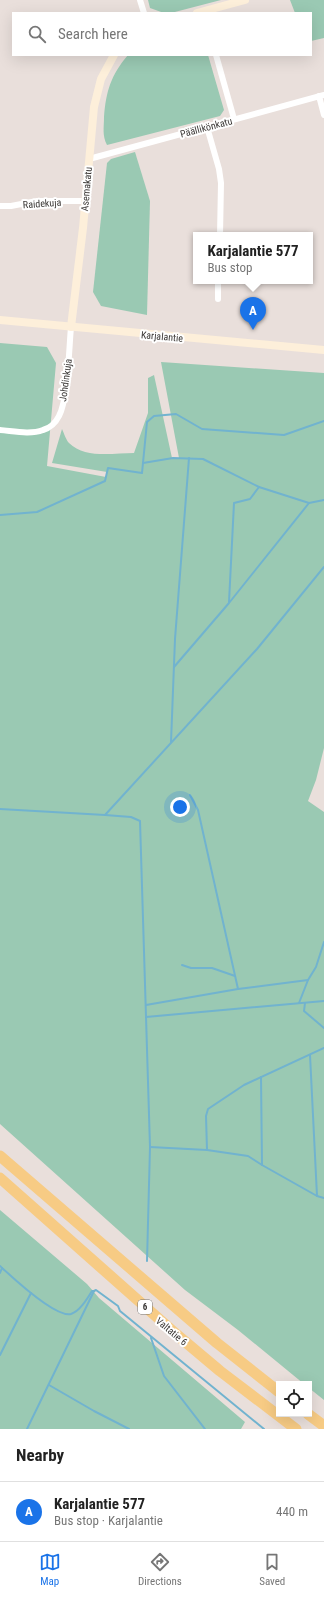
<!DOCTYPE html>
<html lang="en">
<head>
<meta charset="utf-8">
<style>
  body { margin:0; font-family:"Roboto Condensed",sans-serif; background:#f2f2f2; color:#222 }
  .controls { position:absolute; right:12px; bottom:12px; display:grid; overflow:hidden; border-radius:0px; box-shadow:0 4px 16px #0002 }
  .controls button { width:36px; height:36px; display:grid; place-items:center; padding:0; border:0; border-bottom:1px solid #e0e0e0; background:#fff; color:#222; font:20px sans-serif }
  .you { position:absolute; left:180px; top:807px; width:14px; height:14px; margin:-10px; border:3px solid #fff; border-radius:50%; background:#1a73e8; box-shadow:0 0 0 6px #1a73e833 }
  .badge { display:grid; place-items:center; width:26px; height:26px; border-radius:50%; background:#1a73e8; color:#fff; font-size:13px; font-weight:700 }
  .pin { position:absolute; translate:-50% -33px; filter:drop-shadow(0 1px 2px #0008) }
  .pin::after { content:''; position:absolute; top:21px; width:14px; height:12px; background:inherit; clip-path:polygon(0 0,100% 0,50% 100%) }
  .popup { position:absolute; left:193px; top:232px; width:120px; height:52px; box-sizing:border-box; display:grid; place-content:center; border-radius:0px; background:#fff; filter:drop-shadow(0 1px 3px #0005); font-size:13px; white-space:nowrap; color:#767676 }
  .popup b { font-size:15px; color:#222 }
  .popup::after { content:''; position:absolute; left:50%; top:100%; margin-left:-8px; border:8px solid transparent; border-top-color:#fff }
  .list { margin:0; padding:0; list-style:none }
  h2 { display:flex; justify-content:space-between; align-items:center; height:52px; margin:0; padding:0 16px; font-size:17px }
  h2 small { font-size:13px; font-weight:400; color:#767676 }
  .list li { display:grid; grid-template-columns:26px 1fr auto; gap:12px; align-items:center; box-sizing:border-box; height:60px; padding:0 16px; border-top:1px solid #e0e0e0 }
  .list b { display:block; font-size:15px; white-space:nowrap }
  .list p { margin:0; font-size:13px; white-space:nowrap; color:#767676 }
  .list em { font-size:13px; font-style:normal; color:#767676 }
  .icon { flex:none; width:22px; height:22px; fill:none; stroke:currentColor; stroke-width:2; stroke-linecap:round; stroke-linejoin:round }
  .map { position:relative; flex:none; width:324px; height:1429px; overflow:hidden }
  .search { position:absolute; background:#fff; box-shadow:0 4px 16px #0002; left:12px; right:12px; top:12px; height:44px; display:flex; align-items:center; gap:10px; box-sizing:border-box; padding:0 14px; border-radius:0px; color:#767676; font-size:15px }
  .sheet { height:112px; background:#fff }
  nav { display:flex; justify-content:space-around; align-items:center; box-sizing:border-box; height:56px; border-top:1px solid #e0e0e0; background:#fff; font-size:11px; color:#767676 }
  nav a { display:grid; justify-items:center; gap:2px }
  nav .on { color:#1a73e8 }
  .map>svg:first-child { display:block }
  .green { fill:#9ac9b3 }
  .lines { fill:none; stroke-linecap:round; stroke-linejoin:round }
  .stream { stroke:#71b3cf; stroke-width:2 }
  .street { stroke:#fff; stroke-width:6 }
  .secondary { stroke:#fdefda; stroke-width:8 }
  .highway { stroke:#f7cb84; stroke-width:11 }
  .labels { text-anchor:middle; stroke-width:4; stroke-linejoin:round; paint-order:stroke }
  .shield { fill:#fff; stroke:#747271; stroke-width:1 }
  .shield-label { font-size:9px; font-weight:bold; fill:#393634 }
  .street-label { font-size:10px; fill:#393634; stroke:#fff }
</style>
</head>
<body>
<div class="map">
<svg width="324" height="1429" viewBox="0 0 324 1429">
  <rect width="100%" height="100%" fill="#e9dfdb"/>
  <g class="green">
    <polygon points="148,0 221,0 171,13 164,13 150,8"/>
    <polygon points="290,0 324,0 324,38 311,41 311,13 295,13"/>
    <path d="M128 55H208L224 110 220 116 107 145C102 135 104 128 104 117 106 91 111 75 128 55Z"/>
    <polygon points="135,152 150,201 147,315 101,306 93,292 107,163 111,159"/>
    <path d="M0 343 47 347 56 363 47 466 106 477 107 472 52 463 62 429C64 433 66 440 69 443 85 459 113 453 134 453L148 413V378L154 375 172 458H179L161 362 324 373V748L316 780 308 801 324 812V1400L309 1388V1384H304L238 1330 185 1290 0 1124Z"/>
    <polygon points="0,1210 87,1284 99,1298 245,1422 241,1429 0,1429"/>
  </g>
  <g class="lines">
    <g class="stream">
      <polyline points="143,463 173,458 203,459 259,487 309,503 324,500"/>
      <polyline points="0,515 37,512 105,481 108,468 142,473 147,422 154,416 176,414 202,429 284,435 324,421"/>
      <polyline points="229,602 234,503 250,499 259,487"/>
      <polyline points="174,667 229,603 309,503"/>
      <polyline points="171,742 175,639 189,458"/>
      <polyline points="190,795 198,810 238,989"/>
      <polyline points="0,809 105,815 131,817 140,821 150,1147 147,1261"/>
      <polyline points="105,815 257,649 324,567"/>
      <polyline points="182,965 191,968 212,968 235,976"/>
      <polyline points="299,1003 308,980 316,967 324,942"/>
      <polyline points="305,1003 304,1011 324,1028"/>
      <polyline points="146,1005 238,989 308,980"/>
      <polyline points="146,1017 324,1001"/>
      <polyline points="310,1055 317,1196"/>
      <polyline points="261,1077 262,1165"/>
      <polyline points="150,1147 207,1150 248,1156 262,1165 317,1196 324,1198"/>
      <polyline points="207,1150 206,1116 208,1109 244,1085 324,1048"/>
      <path d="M0 1266C12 1277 55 1318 71 1314 80 1311 87 1299 92 1291H94"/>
      <polyline points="0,1273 2,1268"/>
      <polyline points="94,1291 96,1290 118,1306 120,1311 264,1429"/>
      <polyline points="151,1338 164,1376 205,1429"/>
      <polyline points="0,1355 31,1293"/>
      <polyline points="49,1385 94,1411 129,1429"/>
      <polyline points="27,1429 94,1291"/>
    </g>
    <g class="street">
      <polyline points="140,0 144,13"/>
      <polyline points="216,55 234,119"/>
      <polyline points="319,96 324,115"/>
      <polyline points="207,127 219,169 221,183 220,235"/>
      <polyline points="89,159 324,95"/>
      <polyline points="0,206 11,206 37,201 85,201"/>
      <polyline points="218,299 218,281"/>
      <path d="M0 430C13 431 30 435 43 430 50 428 56 422 59 416 68 399 69 348 71 327"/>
    </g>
    <g class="secondary">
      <polyline points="197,13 245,0"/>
      <polyline points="0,320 324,350"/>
      <polyline points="71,327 83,228 94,107 101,79 114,55"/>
    </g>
    <g class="highway">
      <polyline points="0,1156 217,1343 279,1392"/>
      <polyline points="0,1178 176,1334 220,1371 296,1429"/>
      <polyline points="308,1414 324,1426"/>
    </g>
  </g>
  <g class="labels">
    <rect class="shield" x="138" y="1300" width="14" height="14" rx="3"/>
    <g class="shield-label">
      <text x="145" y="1310">6</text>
    </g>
    <g class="street-label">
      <text transform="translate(206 127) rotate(-15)" y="4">Päällikönkatu</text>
      <text transform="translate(86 189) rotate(-85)" y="4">Asemakatu</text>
      <text transform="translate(42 203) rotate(-4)" y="4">Raidekuja</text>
      <text transform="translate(162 336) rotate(5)" y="4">Karjalantie</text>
      <text transform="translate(65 380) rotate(-82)" y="4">Johdinkuja</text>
      <text transform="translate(172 1331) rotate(40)" y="4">Valtatie 6</text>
    </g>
  </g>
</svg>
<div class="controls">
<button><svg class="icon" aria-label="locate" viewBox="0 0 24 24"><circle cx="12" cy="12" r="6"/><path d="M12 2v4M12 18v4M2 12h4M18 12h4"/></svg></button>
</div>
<div class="you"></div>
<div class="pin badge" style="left:253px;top:330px">A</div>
<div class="popup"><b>Karjalantie 577</b>Bus stop</div>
<div class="search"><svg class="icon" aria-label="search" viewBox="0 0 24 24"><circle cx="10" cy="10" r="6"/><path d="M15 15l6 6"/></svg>Search here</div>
</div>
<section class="sheet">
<h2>Nearby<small></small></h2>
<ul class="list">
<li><span class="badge">A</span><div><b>Karjalantie 577</b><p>Bus stop · Karjalantie</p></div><em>440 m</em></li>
</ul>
</section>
<nav>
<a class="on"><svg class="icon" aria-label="map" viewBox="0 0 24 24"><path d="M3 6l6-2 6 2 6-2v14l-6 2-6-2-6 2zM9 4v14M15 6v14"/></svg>Map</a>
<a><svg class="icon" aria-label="directions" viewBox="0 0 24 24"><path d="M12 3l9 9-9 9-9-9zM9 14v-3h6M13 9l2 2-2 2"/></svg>Directions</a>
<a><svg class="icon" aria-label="saved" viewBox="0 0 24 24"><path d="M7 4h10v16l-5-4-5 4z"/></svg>Saved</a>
</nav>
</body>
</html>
